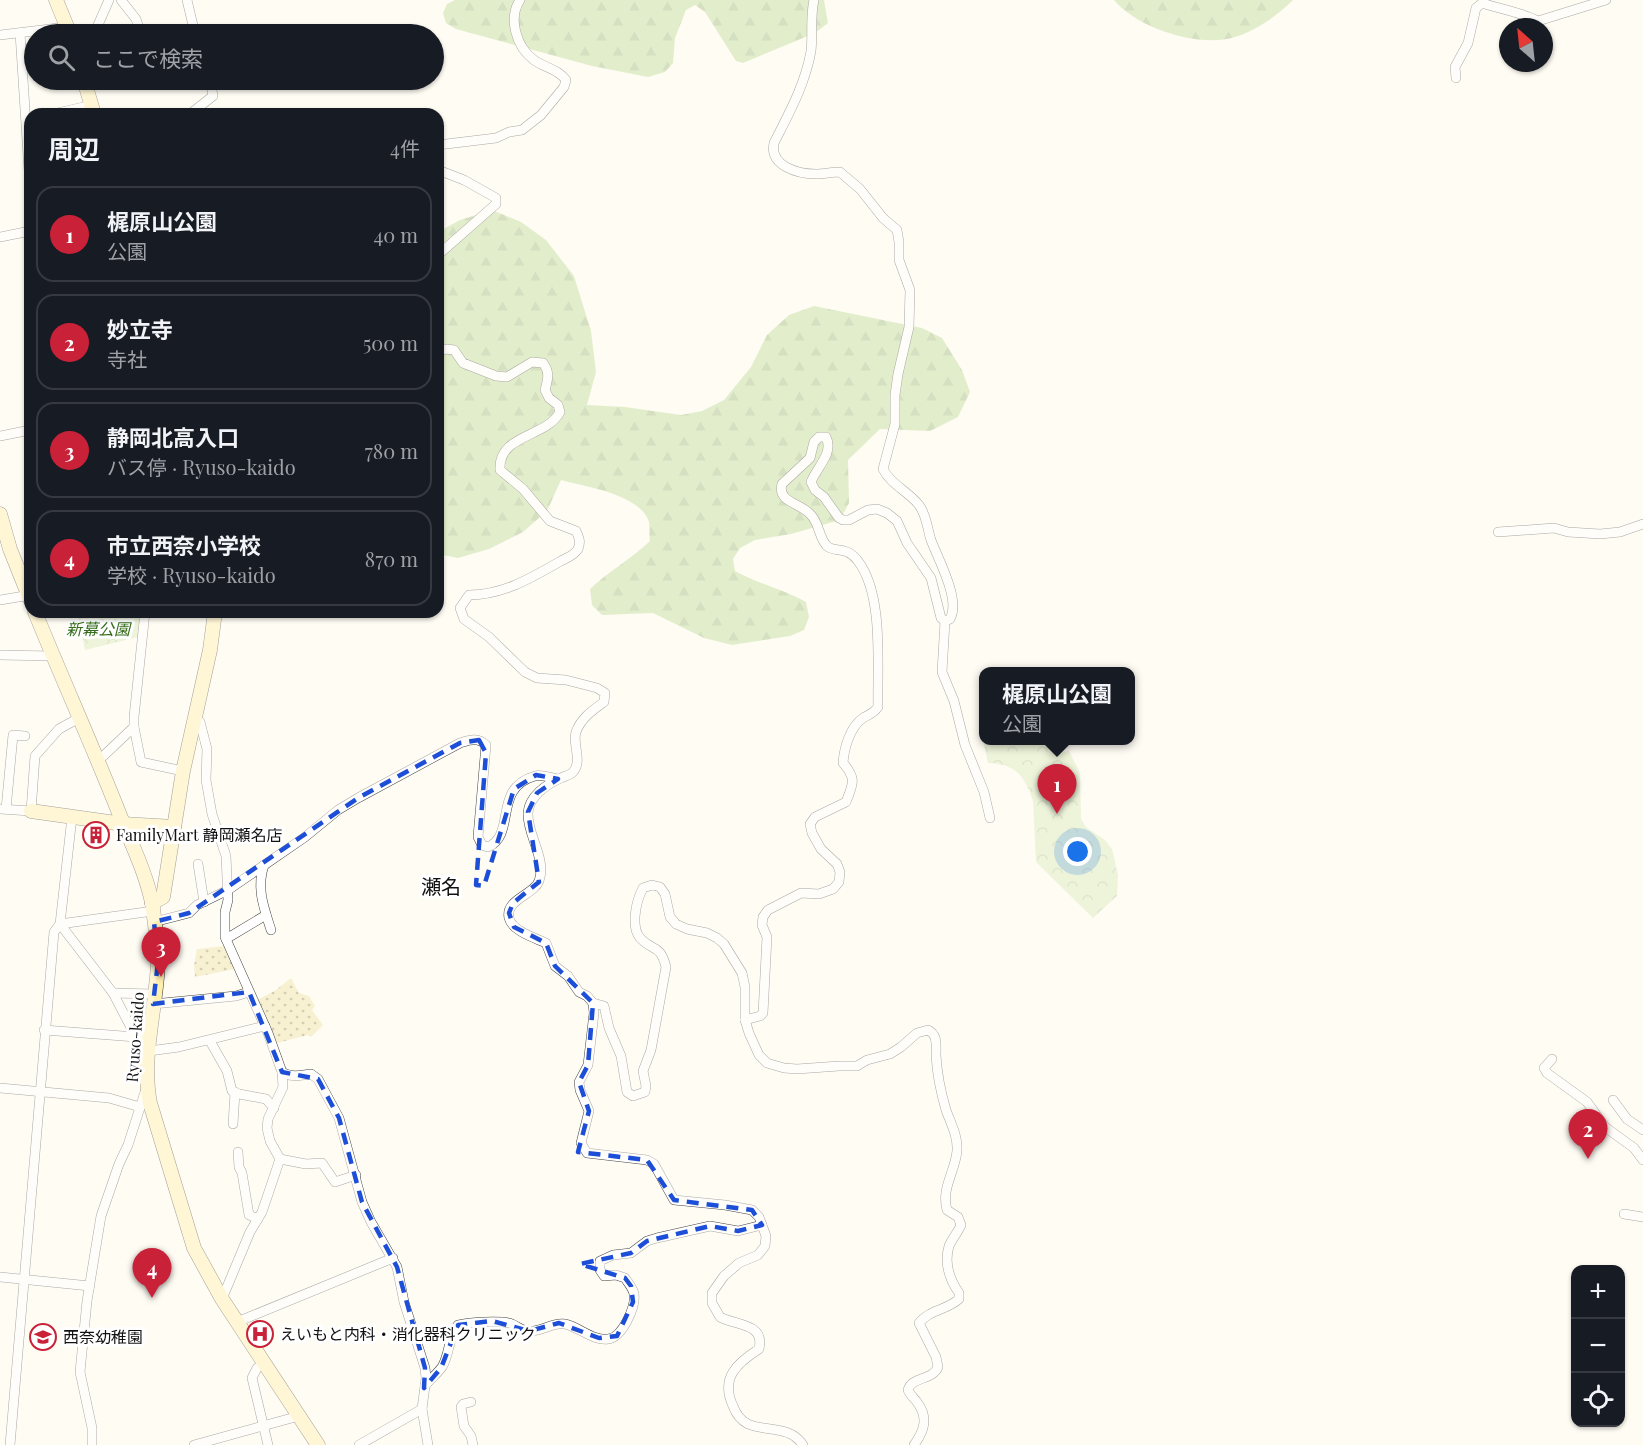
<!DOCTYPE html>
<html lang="ja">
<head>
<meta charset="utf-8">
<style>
  body { margin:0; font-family:"Playfair Display","Noto Sans JP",serif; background:#242831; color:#f1f3f6 }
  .controls { position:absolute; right:18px; bottom:18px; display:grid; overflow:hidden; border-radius:12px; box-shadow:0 2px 4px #0004 }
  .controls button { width:54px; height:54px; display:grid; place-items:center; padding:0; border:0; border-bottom:2px solid #363941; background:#171b24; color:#f1f3f6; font:30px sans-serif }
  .compass { position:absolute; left:1499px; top:18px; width:54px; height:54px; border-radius:50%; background:#171b24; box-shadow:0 2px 4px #0004; rotate:333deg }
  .you { position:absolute; left:1078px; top:852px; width:21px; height:21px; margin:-15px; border:4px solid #fff; border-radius:50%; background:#1a73e8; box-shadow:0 0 0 9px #1a73e833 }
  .badge { display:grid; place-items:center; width:39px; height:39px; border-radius:50%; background:#c92138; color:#fff; font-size:20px; font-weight:700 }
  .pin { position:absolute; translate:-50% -50px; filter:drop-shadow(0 2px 3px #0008) }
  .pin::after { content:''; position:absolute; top:32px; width:21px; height:18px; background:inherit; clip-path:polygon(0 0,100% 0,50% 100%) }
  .popup { position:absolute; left:979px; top:667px; width:156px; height:78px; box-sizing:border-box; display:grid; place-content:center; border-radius:12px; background:#171b24; filter:drop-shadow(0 2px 4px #0005); font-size:20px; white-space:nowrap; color:#9ea1a6 }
  .popup b { font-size:22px; color:#f1f3f6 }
  .popup::after { content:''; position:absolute; left:50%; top:100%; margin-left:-12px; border:12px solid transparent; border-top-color:#171b24 }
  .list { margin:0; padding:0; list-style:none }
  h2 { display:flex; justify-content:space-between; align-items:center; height:78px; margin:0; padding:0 24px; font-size:26px }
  h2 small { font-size:20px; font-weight:400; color:#9ea1a6 }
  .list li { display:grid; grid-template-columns:39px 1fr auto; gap:18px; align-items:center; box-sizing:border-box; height:96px; margin:0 12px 12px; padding:0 12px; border:2px solid #363941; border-radius:18px }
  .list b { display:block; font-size:22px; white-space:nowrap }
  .list p { margin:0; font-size:20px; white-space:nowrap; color:#9ea1a6 }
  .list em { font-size:20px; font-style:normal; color:#9ea1a6 }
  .icon { flex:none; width:33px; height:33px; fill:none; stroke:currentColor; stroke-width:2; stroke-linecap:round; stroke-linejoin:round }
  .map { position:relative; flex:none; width:1643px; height:1445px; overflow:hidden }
  .search { position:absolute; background:#171b24; box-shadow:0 2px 4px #0004; left:24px; top:24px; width:420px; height:66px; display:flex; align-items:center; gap:15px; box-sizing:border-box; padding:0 21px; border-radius:33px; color:#9ea1a6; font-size:22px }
  .panel { position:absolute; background:#171b24; box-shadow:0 2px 4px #0004; left:24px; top:108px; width:420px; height:510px; border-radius:18px }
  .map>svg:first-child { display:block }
  .farmland { fill:url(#farmland-dots) }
  .forest { fill:url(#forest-firs) }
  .park { fill:url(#park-crowns) }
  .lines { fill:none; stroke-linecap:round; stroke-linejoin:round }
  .street-casing { stroke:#444; stroke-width:10 }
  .secondary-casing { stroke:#333; stroke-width:15 }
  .street { stroke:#fff; stroke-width:9 }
  .secondary { stroke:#ffefaf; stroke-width:14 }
  .marked { fill:none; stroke:#1d4ed8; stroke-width:4.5; stroke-dasharray:12 8; stroke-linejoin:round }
  .labels { text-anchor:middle; stroke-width:6; stroke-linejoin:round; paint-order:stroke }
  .park-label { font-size:16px; font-style:italic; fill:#356d1c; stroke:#fff }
  .poi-label { font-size:16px; fill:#111; stroke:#fff; text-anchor:start }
  .street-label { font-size:16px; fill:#111; stroke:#fff }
  .quarter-label { font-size:20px; fill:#111; stroke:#fff }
</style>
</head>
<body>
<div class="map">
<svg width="1643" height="1445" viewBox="0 0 1643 1445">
  <defs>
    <pattern id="farmland-dots" width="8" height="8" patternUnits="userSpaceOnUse" patternTransform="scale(1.5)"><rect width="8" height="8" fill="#f7f1d2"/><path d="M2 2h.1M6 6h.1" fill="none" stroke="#d3ceb3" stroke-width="1.8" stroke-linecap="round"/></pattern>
    <pattern id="forest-firs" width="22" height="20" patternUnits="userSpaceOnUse" patternTransform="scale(1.5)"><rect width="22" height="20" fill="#bfde99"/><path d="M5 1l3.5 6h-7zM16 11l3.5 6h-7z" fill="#a3bd83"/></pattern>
    <pattern id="park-crowns" width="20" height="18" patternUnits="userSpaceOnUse" patternTransform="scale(1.5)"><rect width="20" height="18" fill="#d9ecbb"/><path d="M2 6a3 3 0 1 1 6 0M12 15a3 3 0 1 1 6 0" fill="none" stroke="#b9c9a0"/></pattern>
  </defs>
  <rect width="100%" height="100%" fill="#fffcf4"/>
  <g class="farmland">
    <polygon points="225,946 235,969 195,977 194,966 197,949"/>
    <polygon points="291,978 299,993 309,996 315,1006 312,1010 323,1025 311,1037 308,1035 277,1043 257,1000 276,990"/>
  </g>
  <g class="forest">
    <polygon points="455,0 824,0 828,23 815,33 743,63 736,61 705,12 695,5 686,10 675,38 673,63 665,72 648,77 592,66 456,29 446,23 443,13 447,4"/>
    <path d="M1114 0H1293C1277 16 1257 30 1235 37 1199 48 1138 29 1114 0Z"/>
    <path d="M492 210 521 222 546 240 574 276 591 331 596 372 587 405 625 407 681 415 702 411 724 400 751 367 767 335 789 315 814 306 922 328 942 338 962 370 970 392 958 417 930 431 880 429 848 460 849 503 840 520 791 534 755 540 740 548 733 559 735 571C758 584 783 589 806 602L809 617 804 630 790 636 732 645 704 638 653 613 602 615 592 605 590 589C608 572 631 559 650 541 649 536 650 528 649 522 640 494 586 487 561 480L547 511 523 532 489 549 458 558 438 554V232L460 220Z"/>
  </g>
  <g class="park">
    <polygon points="77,612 140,612 138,637 85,650"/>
    <path d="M983 730 984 740 1045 741 1052 753 1069 751 1080 773 1081 819 1086 827 1105 840 1112 849 1118 875 1117 896 1093 918 1036 862 1033 801C1024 775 1016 764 988 763L981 731Z"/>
  </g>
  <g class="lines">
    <defs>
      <g id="street">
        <polyline points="121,0 136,19 141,34"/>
        <polyline points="187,0 195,34"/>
        <polyline points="20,33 30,186"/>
        <polyline points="94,34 109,0"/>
        <polyline points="0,35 67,27"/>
        <path d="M1456 78 1455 67 1468 43 1476 8 1482 3C1500 9 1521 12 1538 21L1606 0"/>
        <polyline points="53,114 92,105"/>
        <polyline points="190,114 213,96 210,80"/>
        <path d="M438 145 496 138 509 132 522 130 541 115 564 87 566 80C558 69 545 68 534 60 516 47 508 18 520 0"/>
        <polyline points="438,170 464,180 496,198 496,204 438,255"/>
        <polyline points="0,237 30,231"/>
        <path d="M438 352 446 349 454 350 463 363 496 376 507 377 532 362 543 363C550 372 548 379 545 390L549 398 558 405 560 412C546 438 498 434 500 470L523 489 550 521 576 531C579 537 581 542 578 549 574 556 566 558 559 562 531 578 503 595 469 595L460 608 464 619 489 637 525 672 537 678 566 680 597 688 605 693 604 702C593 710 581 718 576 732 572 744 583 761 573 772 570 775 565 776 561 778 547 784 529 796 528 813 527 835 547 859 539 881 534 895 505 899 509 918 512 931 535 938 546 943L555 966 568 976 579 992 587 996 593 1003 594 1013 588 1065 579 1082 580 1090 589 1111 581 1143 587 1153 647 1160 654 1164 674 1200 725 1205 752 1210 759 1217 762 1225 766 1236 765 1246 758 1255 739 1263 724 1276 712 1293V1303L720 1317C737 1326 765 1323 759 1349 737 1363 720 1378 733 1406 736 1414 740 1420 748 1424 766 1432 790 1425 803 1445"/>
        <polyline points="0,436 30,430"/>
        <polyline points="1498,532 1554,528 1568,532 1600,534 1620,532 1643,524"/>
        <polyline points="0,600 30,595"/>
        <polyline points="145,612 134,717 134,727 141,762 183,771"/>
        <polyline points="945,621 942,672 954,701 965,745 984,792 990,818"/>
        <polyline points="0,655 53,656"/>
        <path d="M195 716 200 722 207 749 206 780 212 814 226 856 228 900 225 912V937L268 1033 282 1072C291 1078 301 1075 311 1074L318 1079 339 1118 362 1202 371 1222 397 1267 404 1302 425 1368 426 1378 422 1409 428 1445"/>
        <polyline points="98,761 134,727"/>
        <polyline points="0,809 31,811 35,756 59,729 79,718"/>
        <polyline points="6,809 13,735 25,736"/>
        <polyline points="198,864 204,902"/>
        <path d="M264 865C256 888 264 908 271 930"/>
        <path d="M154 922 189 913 197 905 228 890 305 837 338 810 358 798 460 743C470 740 478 737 486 745L478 837 482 845 488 847C517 834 492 788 535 776 541 774 551 778 558 779"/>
        <polyline points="226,939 266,915"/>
        <polyline points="113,993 154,994"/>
        <path d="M593 1003 604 1006 609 1028 621 1056 627 1092 633 1096 645 1092 646 1086 643 1071 651 1050 666 967C660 944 654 952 641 939 630 928 636 901 643 888L652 885 660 887 665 894 670 917 676 924 687 929 707 933 717 938 724 944 742 973 745 987V1020L749 1033 759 1055 767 1063 784 1068 797 1069 839 1066H857L867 1060 890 1054 901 1047 917 1033 928 1030C938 1035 936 1045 936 1055 937 1074 941 1093 946 1110 951 1124 958 1136 957 1151 955 1172 941 1188 947 1210L958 1217 961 1225C958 1232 952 1239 949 1246 944 1263 950 1280 959 1293V1299C947 1310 929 1310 919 1323L936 1357 938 1367C932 1381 912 1376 908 1390 910 1395 914 1398 917 1402 929 1418 924 1431 914 1445"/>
        <polyline points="153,1004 236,996 249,992"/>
        <path d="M745 1020 760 1016 763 1013 767 937 762 925 763 917 768 910 801 893 819 894 833 889 839 882 840 872 837 864 821 849 812 833 810 824 815 817 846 802C853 784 857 779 843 763 844 748 850 727 863 718 870 714 874 713 878 707 877 666 884 595 858 561 846 545 834 553 827 546 818 537 820 523 810 514 800 503 777 502 782 484L810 458 814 442 819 437H826C834 453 817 467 811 482L815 490 824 497 839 518 843 520H849L868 510 877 509 887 513 897 521 907 543 931 578 941 618 945 621 950 619C961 600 938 559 931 540 927 528 927 516 919 505 909 492 890 484 883 469L895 424V395L898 374 909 327 910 290 899 260V242L897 230 883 218 860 189 840 172C832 172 824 174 816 174 798 174 769 166 774 143 789 113 805 85 811 51 813 34 810 17 814 0"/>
        <polyline points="44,1030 136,1037"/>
        <polyline points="149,1038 136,1037 113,993 60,924 153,911"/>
        <polyline points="210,1041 227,1071 232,1091 239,1094 266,1099 274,1108"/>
        <polyline points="149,1051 179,1047 265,1026"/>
        <polyline points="1552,1059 1544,1068 1547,1073 1587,1102 1605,1127 1634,1148 1643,1160"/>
        <polyline points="0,1088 109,1098 140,1107"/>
        <polyline points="1613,1100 1627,1119 1643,1130"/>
        <polyline points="233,1124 235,1092"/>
        <polyline points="238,1152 239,1167 242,1173 249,1215 258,1219"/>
        <polyline points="280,1159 306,1164 322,1163 335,1182 356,1175"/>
        <polyline points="1624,1214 1643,1217"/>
        <polyline points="0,1277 90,1286"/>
        <polyline points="222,1299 250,1232 262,1212 280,1159 270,1141 267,1128 268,1119 283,1087 282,1072"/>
        <polyline points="237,1322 393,1258"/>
        <polyline points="265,1363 257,1368 252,1378 268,1445"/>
        <path d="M425 1386C430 1379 437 1374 442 1367 450 1354 448 1337 458 1325 467 1322 504 1320 512 1324 519 1327 521 1331 529 1331 542 1332 552 1322 565 1324 579 1327 593 1341 608 1339 622 1338 636 1307 634 1294 633 1288 628 1283 625 1278L616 1275 604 1276 600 1270V1261L613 1255 631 1253 647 1241 657 1238 710 1226 738 1231 762 1225"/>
        <polyline points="471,1402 463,1404 461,1407 464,1426 471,1436 473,1445"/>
        <polyline points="10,1445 54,932 60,924 72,817"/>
        <polyline points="92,1445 92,1428 80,1372 87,1301 101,1216 119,1164 128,1145 146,1089"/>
        <polyline points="194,1445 299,1416"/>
        <polyline points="359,1445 422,1409"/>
      </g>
      <g id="secondary">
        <polyline points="56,0 70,34"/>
        <polyline points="84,80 94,114"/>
        <polyline points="0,514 10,549 30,599"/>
        <path d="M35 612C63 681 94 749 121 818 133 847 148 878 153 908 155 926 158 945 158 963 156 1010 141 1057 150 1103L194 1248 222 1299 318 1445"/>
        <polyline points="31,811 123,824 174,827"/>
        <polyline points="152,903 163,897 183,771 210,650 215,612"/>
      </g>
    </defs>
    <use href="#street" class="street-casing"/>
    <use href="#secondary" class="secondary-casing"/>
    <use href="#street" class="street"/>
    <use href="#secondary" class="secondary"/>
  </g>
  <path d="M0 0H1643V1445H0ZM479 740 486 753 476 885 484 886 514 789 536 775 558 779 537 793 528 812 539 882 513 903 509 913 514 927 546 943 555 966 593 1003 588 1065 579 1082 589 1111 578 1152 647 1160 674 1200 752 1210 762 1225 738 1231 710 1226 647 1241 631 1253 580 1264 625 1278 631 1286 633 1302 617 1336 599 1338 559 1323 529 1331 492 1321 458 1325 441 1368 424 1388 425 1368 397 1267 362 1202 339 1118 318 1079 282 1072 249 992 153 1004 158 962 154 922 189 913 358 798 460 743Z" fill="#fffcf4" fill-opacity=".55" fill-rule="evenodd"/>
  <path class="marked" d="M479 740 486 753 476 885 484 886 514 789 536 775 558 779 537 793 528 812 539 882 513 903 509 913 514 927 546 943 555 966 593 1003 588 1065 579 1082 589 1111 578 1152 647 1160 674 1200 752 1210 762 1225 738 1231 710 1226 647 1241 631 1253 580 1264 625 1278 631 1286 633 1302 617 1336 599 1338 559 1323 529 1331 492 1321 458 1325 441 1368 424 1388 425 1368 397 1267 362 1202 339 1118 318 1079 282 1072 249 992 153 1004 158 962 154 922 189 913 358 798 460 743Z"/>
  <defs>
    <symbol id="building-ring" viewBox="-11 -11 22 22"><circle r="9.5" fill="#fff" stroke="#c92138" stroke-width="1.5"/><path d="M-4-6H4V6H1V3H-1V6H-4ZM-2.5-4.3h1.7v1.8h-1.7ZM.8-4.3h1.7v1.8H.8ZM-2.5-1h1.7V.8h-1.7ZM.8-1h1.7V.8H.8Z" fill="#c92138"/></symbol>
    <symbol id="hospital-ring" viewBox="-11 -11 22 22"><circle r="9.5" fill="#fff" stroke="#c92138" stroke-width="1.5"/><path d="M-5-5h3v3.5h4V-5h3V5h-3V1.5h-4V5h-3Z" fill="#c92138"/></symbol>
    <symbol id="school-ring" viewBox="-11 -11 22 22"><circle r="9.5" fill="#fff" stroke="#c92138" stroke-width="1.5"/><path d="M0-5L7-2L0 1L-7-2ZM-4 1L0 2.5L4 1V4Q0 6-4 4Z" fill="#c92138"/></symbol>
  </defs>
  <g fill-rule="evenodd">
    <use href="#building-ring" x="81" y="820" width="30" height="30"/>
    <use href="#hospital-ring" x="245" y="1319" width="30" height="30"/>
    <use href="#school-ring" x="28" y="1322" width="30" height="30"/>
  </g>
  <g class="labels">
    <g class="park-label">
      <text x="98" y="635">新幕公園</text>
    </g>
    <g class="poi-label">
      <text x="116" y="841">FamilyMart 静岡瀬名店</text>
      <text x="280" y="1340">えいもと内科・消化器科クリニック</text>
      <text x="63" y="1343">西奈幼稚園</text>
    </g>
    <g class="street-label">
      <text transform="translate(135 1037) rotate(-86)" y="6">Ryuso-kaido</text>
    </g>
    <g class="quarter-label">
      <text x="441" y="894">瀬名</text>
    </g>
  </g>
</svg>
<div class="controls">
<button>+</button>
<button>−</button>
<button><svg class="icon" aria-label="locate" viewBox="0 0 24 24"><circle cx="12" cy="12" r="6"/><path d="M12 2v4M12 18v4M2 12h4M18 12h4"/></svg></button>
</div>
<svg class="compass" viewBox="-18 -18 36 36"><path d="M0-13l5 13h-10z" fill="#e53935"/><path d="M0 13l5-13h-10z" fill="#9ea1a6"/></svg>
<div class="you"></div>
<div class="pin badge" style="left:1057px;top:814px">1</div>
<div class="popup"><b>梶原山公園</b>公園</div>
<div class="pin badge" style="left:1588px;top:1159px">2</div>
<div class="pin badge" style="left:161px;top:977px">3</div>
<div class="pin badge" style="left:152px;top:1298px">4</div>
<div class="search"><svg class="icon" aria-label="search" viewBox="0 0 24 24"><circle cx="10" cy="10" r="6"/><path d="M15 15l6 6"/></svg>ここで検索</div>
<section class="panel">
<h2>周辺<small>4件</small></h2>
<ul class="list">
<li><span class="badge">1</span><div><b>梶原山公園</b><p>公園</p></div><em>40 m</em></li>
<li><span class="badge">2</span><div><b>妙立寺</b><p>寺社</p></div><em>500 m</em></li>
<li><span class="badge">3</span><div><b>静岡北高入口</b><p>バス停 · Ryuso-kaido</p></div><em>780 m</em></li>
<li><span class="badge">4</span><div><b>市立西奈小学校</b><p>学校 · Ryuso-kaido</p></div><em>870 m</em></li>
</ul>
</section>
</div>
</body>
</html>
